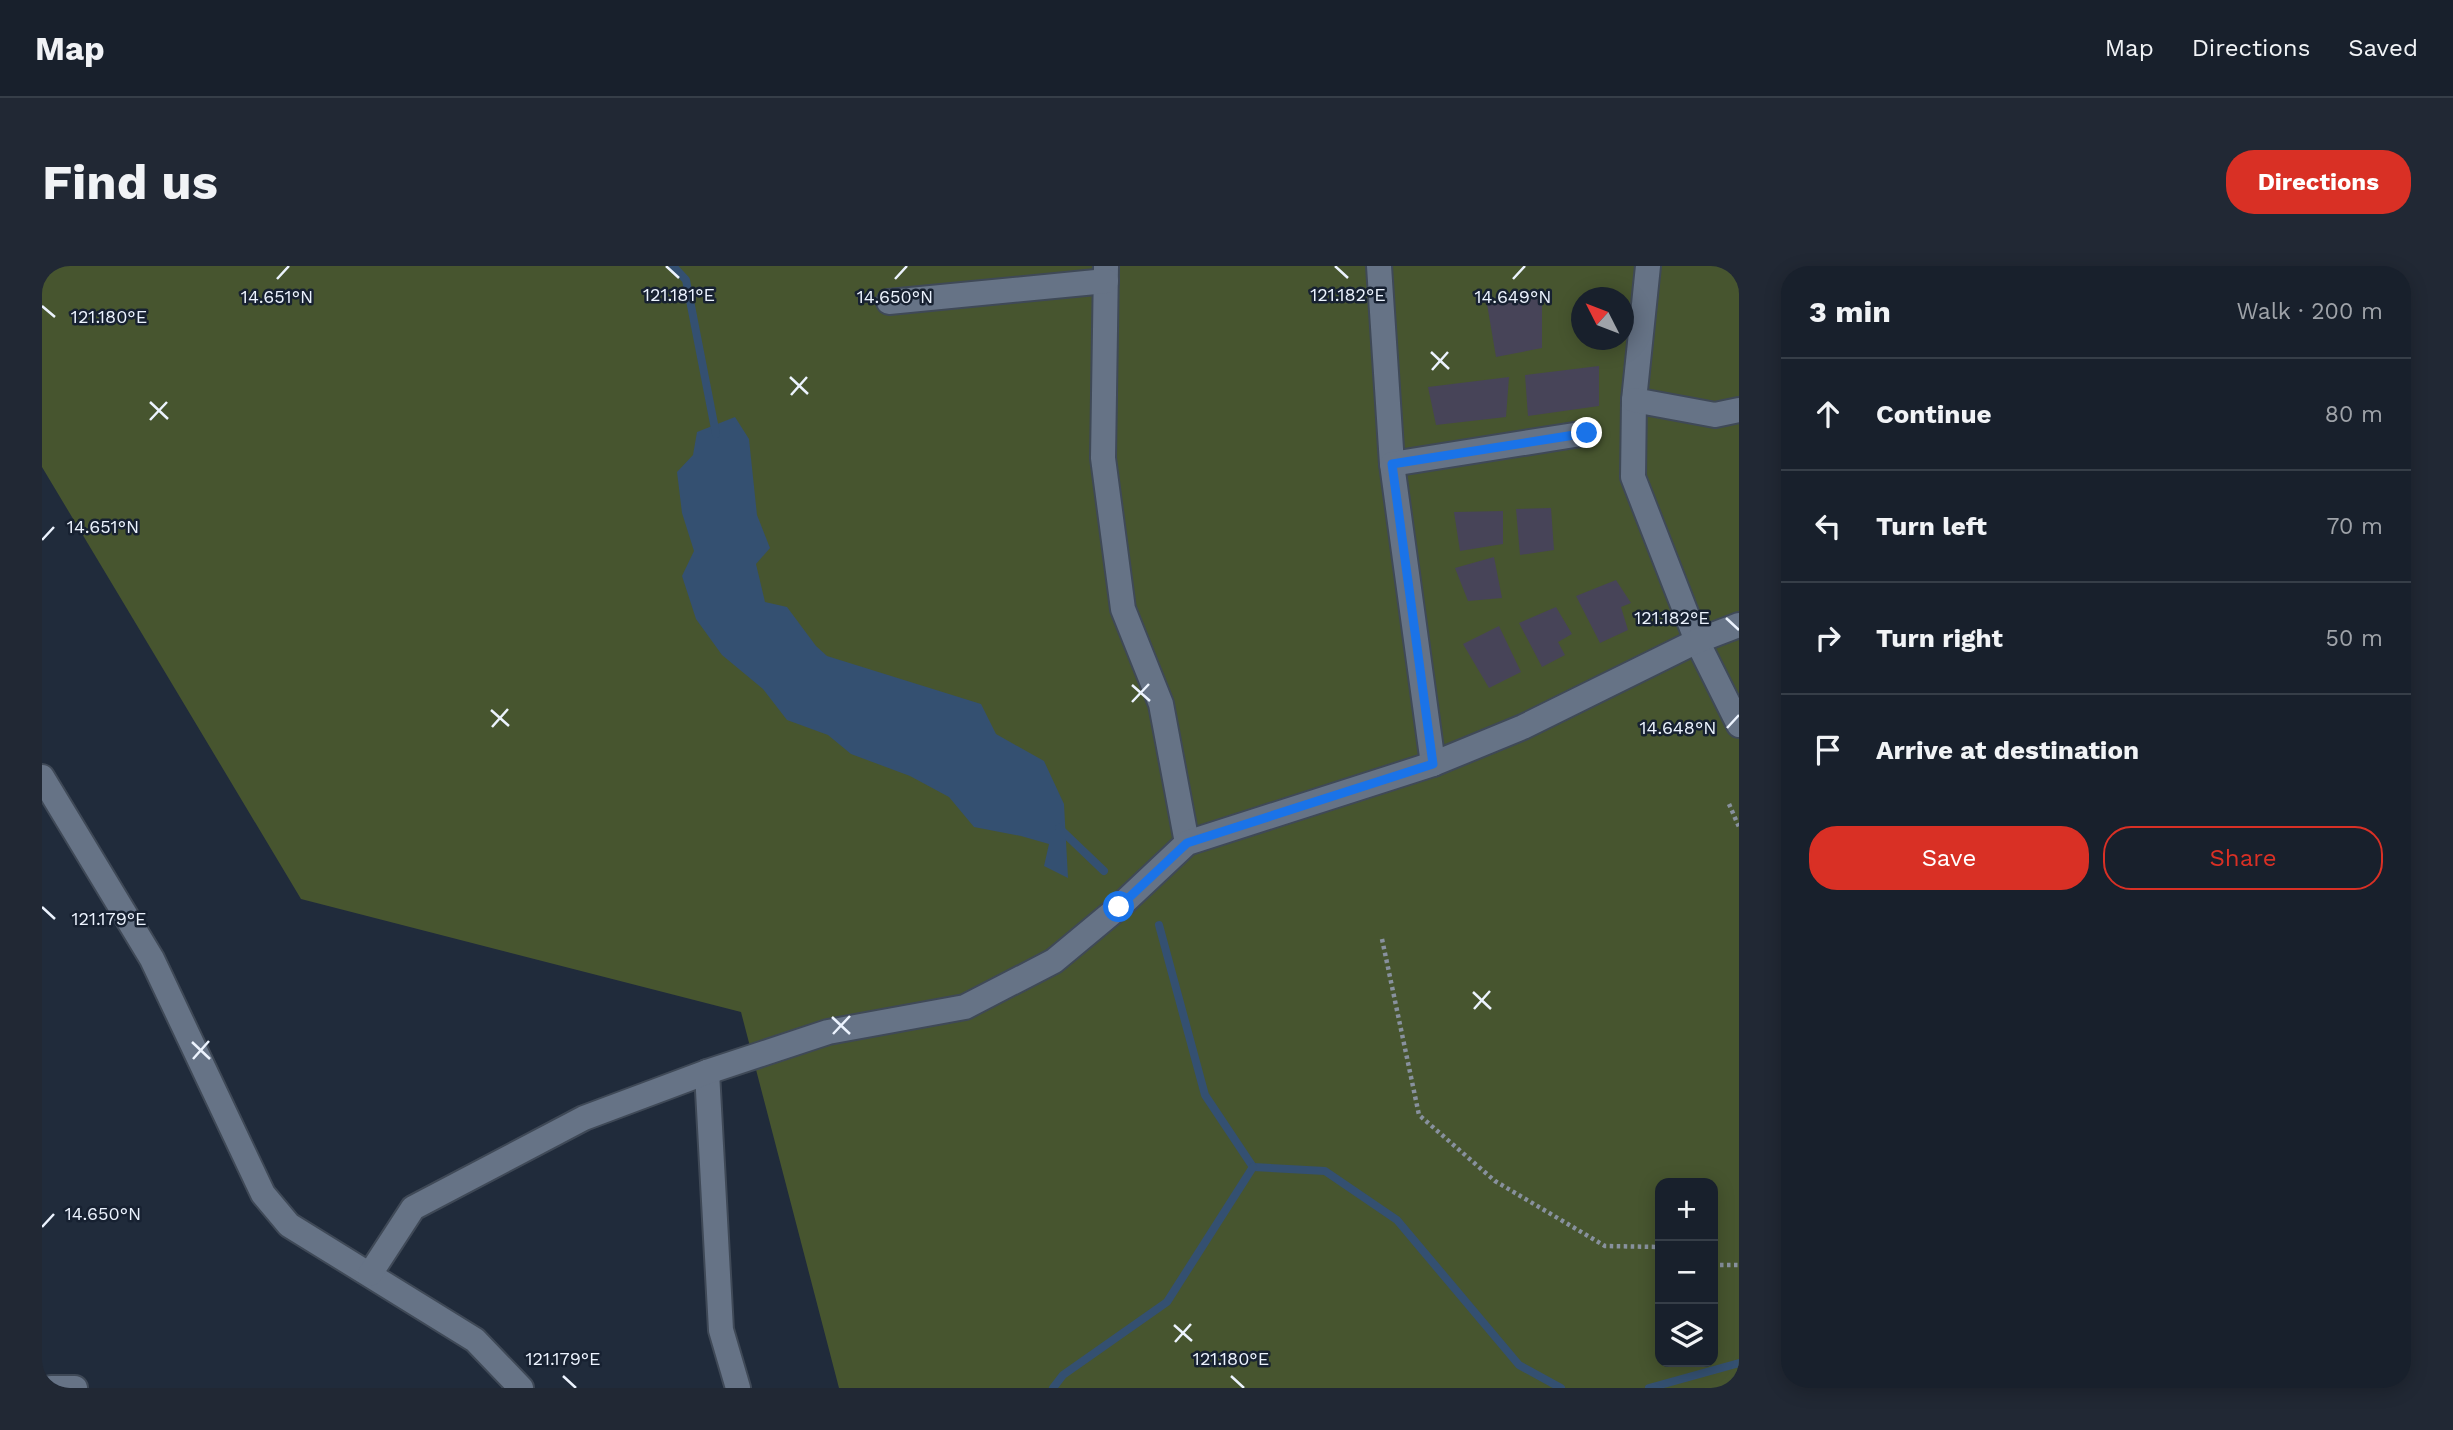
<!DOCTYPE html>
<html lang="en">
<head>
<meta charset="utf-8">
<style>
  body { margin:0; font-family:"Work Sans",sans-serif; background:#212834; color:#f1f3f6 }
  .controls { position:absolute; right:21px; bottom:21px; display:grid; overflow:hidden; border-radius:14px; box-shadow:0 4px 18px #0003 }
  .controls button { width:63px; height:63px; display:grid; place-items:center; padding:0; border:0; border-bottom:2px solid #363e48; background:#18202c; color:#f1f3f6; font:35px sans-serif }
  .compass { position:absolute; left:1529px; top:21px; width:63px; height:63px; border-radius:50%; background:#18202c; box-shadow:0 4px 18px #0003; rotate:312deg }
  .stop { position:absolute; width:21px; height:21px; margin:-16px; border:5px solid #1a73e8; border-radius:50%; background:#fff }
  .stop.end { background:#1a73e8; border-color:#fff; box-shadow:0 2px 7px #0008 }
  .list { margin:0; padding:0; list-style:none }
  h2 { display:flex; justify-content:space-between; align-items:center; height:91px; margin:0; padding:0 28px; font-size:30px }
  h2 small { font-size:23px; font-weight:400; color:#9fa3a9 }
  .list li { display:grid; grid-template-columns:46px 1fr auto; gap:21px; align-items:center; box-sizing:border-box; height:112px; padding:0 28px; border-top:2px solid #363e48 }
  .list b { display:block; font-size:26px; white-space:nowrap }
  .list em { font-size:23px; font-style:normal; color:#9fa3a9 }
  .actions { display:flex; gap:14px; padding:21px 28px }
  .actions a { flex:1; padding:16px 0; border:2px solid #d93025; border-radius:28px; text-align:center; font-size:24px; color:#d93025 }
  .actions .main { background:#d93025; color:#fff }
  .icon { flex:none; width:38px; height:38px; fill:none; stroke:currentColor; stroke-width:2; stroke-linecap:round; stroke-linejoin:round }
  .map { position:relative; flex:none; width:1697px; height:1122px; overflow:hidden; border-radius:28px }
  header { display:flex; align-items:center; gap:42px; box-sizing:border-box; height:98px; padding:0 35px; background:#18202c; border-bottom:2px solid #363e48 }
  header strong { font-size:33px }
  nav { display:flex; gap:38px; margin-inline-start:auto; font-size:24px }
  .intro { display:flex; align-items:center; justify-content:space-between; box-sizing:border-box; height:168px; padding:0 42px }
  h1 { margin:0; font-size:49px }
  .button { padding:18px 32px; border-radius:28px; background:#d93025; color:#fff; font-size:24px; font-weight:700 }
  main { display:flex; gap:42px; padding:0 42px }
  aside { flex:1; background:#18202c; border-radius:28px; box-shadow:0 4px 18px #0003 }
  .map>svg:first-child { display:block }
  .green { fill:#47552f; fill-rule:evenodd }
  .water { fill:#345071 }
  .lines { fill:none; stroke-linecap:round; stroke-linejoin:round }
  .stream { stroke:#345071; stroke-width:8 }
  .building { fill:#474458 }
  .minor-casing { stroke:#3f4957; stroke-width:28 }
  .path { stroke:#88919e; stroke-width:4.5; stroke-dasharray:3.5 3.5; stroke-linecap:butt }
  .minor { stroke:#667386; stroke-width:24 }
  .route { stroke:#1a73e8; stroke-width:9 }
  .ticks { fill:none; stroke:#ecf3fe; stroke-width:2.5 }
  .ticks-label { font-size:18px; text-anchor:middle; fill:#ecf3fe; stroke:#172131; stroke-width:5; stroke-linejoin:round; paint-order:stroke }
</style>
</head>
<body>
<header>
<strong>Map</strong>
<nav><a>Map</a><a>Directions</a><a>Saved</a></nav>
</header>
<div class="intro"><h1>Find us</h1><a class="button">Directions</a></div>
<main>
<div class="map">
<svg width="1697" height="1122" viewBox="0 0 1697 1122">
  <rect width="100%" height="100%" fill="#202b3b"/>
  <path class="green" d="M0 0H1697V1122H797L699 746 259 633 0 201ZM1540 32H1582V74H1540ZM1618 917H1671V1096H1618Z"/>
  <polygon class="water" points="693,151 707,173 715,249 728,282 714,298 723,336 745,341 774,380 785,390 939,438 954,468 1002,495 1022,538 1026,612 1002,600 1007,578 979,570 932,561 907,531 868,510 809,488 786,469 745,454 721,423 680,389 654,353 640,310 652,285 640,247 635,206 651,189 655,166"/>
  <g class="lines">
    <g class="stream">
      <polyline points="631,0 644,14 674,168"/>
      <polyline points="1017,562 1062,605"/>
      <polyline points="1117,659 1163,829 1211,901"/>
      <polyline points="1211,901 1283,905 1355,954 1477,1099 1519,1122"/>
      <polyline points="1011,1122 1021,1109 1125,1036 1211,901"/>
      <polyline points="1607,1122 1697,1097"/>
    </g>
  </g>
  <g class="building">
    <polygon points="1500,32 1500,82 1454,91 1445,38"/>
    <polygon points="1557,100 1557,140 1486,150 1483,109"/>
    <polygon points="1467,111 1464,151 1394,159 1386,121"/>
    <polygon points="1509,242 1512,284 1478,289 1474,243"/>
    <polygon points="1461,245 1461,278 1418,285 1412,246"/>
    <polygon points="1452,291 1460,332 1426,335 1413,302"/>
    <polygon points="1574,314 1589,337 1579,341 1586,364 1558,377 1534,330"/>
    <polygon points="1514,341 1530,368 1516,376 1523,389 1500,401 1477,357"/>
    <polygon points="1457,360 1479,406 1447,422 1421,378"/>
  </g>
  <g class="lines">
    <defs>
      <g id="minor">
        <polyline points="1064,0 1061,192 1081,343 1119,438 1145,577"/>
        <polyline points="1337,0 1350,198 1391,498"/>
        <polyline points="1606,0 1592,134 1591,211 1655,375 1697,459"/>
        <polyline points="847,36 1064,15"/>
        <polyline points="1592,134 1673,149 1697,144"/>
        <polyline points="1350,198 1545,167"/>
        <polyline points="0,511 110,693 221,928 247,959 433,1074 479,1122"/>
        <polyline points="665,806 679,1064 696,1122"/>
        <polyline points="328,1008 371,942 542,852 665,806 786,766 923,741 1012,695 1077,641 1145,577 1391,498 1481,461 1655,375 1697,359"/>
        <polyline points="9,1122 33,1122"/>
      </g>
    </defs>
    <use href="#minor" class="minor-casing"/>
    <g class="path">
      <polyline points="1687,538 1697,561"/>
      <polyline points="1340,673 1377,849 1453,915 1563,980 1618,981"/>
      <polyline points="1671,999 1697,999"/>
    </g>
    <use href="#minor" class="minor"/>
  </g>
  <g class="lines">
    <polyline class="route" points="1077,641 1145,577 1391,498 1350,198 1545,167"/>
  </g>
  <path class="ticks" d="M624 0 637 12M1293 0 1306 12M235 13 247 0M853 13 865 0M1471 13 1483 0M0 40 13 51M1389 86 1407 103M1390 104 1406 86M748 111 766 128M749 129 765 111M108 136 126 153M108 154 125 136M0 274 12 261M1684 352 1697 364M1090 419 1108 435M1090 436 1107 418M449 444 467 460M450 461 466 443M1685 462 1697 449M0 641 13 653M1431 726 1449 743M1432 743 1448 725M790 751 808 768M791 768 808 750M150 776 168 793M151 793 167 775M0 961 12 948M1132 1059 1150 1075M1133 1076 1149 1058M521 1110 534 1122M1189 1110 1202 1122"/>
  <g class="ticks-label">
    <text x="637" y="35">121.181°E</text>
    <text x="1306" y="35">121.182°E</text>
    <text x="235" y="37">14.651°N</text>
    <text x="853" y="37">14.650°N</text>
    <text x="1471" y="37">14.649°N</text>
    <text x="67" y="57">121.180°E</text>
    <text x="61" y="267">14.651°N</text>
    <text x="1630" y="358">121.182°E</text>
    <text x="1636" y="468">14.648°N</text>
    <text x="67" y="659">121.179°E</text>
    <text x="61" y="954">14.650°N</text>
    <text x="521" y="1099">121.179°E</text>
    <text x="1189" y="1099">121.180°E</text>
  </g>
</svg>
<div class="controls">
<button>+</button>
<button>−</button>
<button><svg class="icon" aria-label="layers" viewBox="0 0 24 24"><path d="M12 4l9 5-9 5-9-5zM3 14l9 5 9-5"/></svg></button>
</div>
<svg class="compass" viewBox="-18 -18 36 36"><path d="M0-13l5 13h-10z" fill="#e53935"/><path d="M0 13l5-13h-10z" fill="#9fa3a9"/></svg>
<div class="stop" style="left:1077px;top:641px"></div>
<div class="stop end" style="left:1545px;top:167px"></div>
</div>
<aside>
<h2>3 min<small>Walk · 200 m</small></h2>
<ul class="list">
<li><svg class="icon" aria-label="ahead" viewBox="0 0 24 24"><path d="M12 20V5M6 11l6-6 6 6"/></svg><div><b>Continue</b></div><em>80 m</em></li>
<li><svg class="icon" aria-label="left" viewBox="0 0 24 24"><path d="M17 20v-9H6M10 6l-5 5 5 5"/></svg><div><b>Turn left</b></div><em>70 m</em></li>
<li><svg class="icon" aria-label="right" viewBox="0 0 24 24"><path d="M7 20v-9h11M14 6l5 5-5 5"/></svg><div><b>Turn right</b></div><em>50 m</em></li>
<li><svg class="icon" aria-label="arrive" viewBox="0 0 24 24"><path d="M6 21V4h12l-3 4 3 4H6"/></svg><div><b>Arrive at destination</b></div></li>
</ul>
<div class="actions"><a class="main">Save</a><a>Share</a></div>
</aside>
</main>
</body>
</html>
